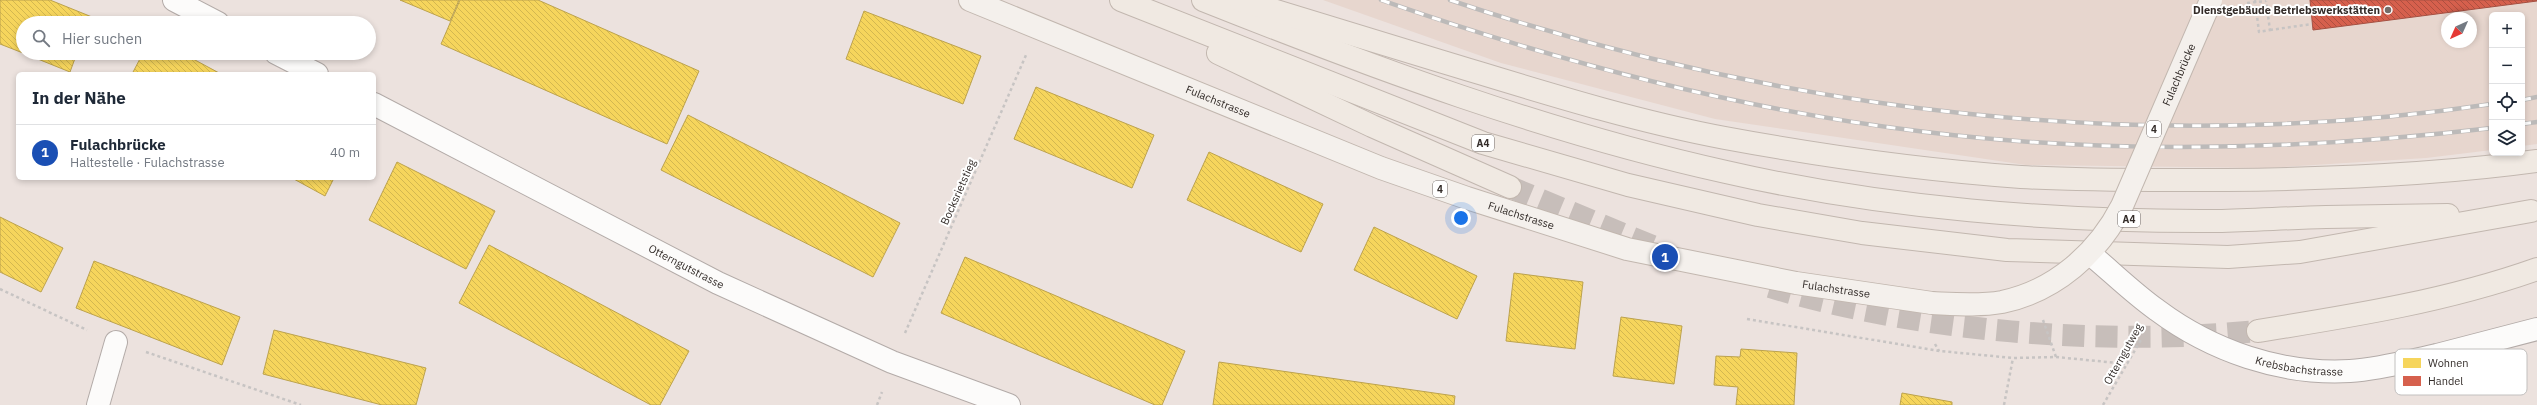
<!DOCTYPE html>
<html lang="de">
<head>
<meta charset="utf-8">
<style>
  body { margin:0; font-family:"IBM Plex Sans",sans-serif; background:#f6f6f7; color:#1f2937 }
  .controls { position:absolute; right:12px; top:12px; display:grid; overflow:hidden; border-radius:6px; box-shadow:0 2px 6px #0003 }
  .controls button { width:36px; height:36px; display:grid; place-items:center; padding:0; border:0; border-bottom:1px solid #e0e1e3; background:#fff; color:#1f2937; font:20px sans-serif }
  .compass { position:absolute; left:2441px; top:12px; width:36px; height:36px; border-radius:50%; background:#fff; box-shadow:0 2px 6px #0003; rotate:225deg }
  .you { position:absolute; left:1461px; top:218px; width:14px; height:14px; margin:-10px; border:3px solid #fff; border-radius:50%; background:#1a73e8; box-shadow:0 0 0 6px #1a73e833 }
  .badge { display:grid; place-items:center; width:26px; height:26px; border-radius:50%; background:#b45309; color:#fff; font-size:13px; font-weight:700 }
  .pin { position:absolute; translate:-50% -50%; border:2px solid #fff; box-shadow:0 1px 4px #0006 }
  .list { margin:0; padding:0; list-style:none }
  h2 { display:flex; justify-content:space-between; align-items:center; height:52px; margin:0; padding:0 16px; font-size:17px }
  h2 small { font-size:13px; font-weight:400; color:#747a83 }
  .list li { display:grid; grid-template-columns:26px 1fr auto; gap:12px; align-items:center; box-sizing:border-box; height:56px; padding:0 16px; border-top:1px solid #e0e1e3 }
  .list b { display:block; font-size:15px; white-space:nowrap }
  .list p { margin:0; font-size:13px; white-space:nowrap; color:#747a83 }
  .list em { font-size:13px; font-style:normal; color:#747a83 }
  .icon { flex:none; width:22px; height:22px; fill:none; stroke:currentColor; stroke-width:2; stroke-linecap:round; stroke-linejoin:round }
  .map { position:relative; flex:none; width:2537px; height:405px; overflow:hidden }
  .search { position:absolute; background:#fff; box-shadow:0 2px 6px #0003; left:16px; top:16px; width:360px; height:44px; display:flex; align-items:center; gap:10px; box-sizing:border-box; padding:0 14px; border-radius:22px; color:#747a83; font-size:15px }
  .panel { position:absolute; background:#fff; box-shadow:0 2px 6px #0003; left:16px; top:72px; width:360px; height:108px; border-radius:6px }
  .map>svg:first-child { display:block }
  .built { fill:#e7d6ce; fill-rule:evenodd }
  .homes { fill:url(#homes-back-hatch); stroke:#bca24d }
  .shops { fill:url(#shops-back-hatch); stroke:#a55042 }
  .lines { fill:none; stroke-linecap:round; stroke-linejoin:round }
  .highway-tunnel { stroke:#c7beba; stroke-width:22; stroke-dasharray:22 11; stroke-linecap:butt }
  .minor-casing { stroke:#b3aba8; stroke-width:24 }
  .major-casing { stroke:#c2b7af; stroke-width:24 }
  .highway-casing { stroke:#c2b7af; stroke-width:24 }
  .path { stroke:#c7c4c3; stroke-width:2.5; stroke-dasharray:3 3; stroke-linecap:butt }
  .minor { stroke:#fcfbfa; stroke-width:22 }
  .major { stroke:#f4f0ec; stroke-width:22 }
  .highway { stroke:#f0e9e2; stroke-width:22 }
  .rail-casing { stroke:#bcbab9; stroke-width:4.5 }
  .rail { stroke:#fff; stroke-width:3; stroke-dasharray:9; stroke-linecap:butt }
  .minor-bridge-casing { stroke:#b3aba8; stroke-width:24; stroke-linecap:butt }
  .major-bridge-casing { stroke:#c2b7af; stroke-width:24; stroke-linecap:butt }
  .path-bridge { stroke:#c7c4c3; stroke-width:2.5; stroke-dasharray:3 3; stroke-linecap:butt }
  .minor-bridge { stroke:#fcfbfa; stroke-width:22 }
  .major-bridge { stroke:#f4f0ec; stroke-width:22 }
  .poi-dot { fill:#746c68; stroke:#fff; stroke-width:1.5 }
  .labels { text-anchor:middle; stroke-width:4; stroke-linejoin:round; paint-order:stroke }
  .shield { fill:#fff; stroke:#706b69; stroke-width:1 }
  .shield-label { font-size:10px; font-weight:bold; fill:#332c29 }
  .poi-label { font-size:11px; font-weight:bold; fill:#332c29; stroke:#fff; text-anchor:end }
  .street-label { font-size:11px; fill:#332c29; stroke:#fff }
  .key { fill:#fff; stroke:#c2c0bf; stroke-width:1 }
  .key-label { font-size:11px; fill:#332c29 }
</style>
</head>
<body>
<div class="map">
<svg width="2537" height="405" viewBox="0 0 2537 405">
  <defs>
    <pattern id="homes-back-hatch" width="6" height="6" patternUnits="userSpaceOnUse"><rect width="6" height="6" fill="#f6d55c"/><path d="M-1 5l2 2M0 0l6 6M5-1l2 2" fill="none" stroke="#d3b750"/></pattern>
    <pattern id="shops-back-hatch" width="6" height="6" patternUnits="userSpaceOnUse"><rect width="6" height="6" fill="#d6604d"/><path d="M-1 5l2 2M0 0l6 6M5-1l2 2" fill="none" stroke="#ae4f40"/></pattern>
  </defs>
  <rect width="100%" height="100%" fill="#ece2de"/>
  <path class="built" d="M1323 0H2537V144L2522 146V15H2492V150L2426 158 2266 168 2026 165 1715 119 1501 63ZM2447 18H2471V42H2447Z"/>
  <g class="homes">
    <polygon points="0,0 50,0 92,17 89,23 23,23 23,53 0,44"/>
    <polygon points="400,0 459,0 450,21"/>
    <polygon points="460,0 538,0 699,71 667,144 441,44"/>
    <polygon points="864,11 981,56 963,104 846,59"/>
    <polygon points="23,53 77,53 70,72"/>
    <polygon points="143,53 182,53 221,74 132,74"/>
    <polygon points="1036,87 1154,135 1132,188 1014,139"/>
    <polygon points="688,115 900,223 873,277 661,170"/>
    <polygon points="1209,152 1323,204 1301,252 1187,200"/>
    <polygon points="397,162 495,211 466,269 369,220"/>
    <polygon points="292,178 334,178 325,196"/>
    <polygon points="0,217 63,248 41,292 0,272"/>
    <polygon points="1374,227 1477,276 1457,319 1354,270"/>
    <polygon points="489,245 689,351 660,405 651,405 459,303"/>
    <polygon points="965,257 1185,351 1162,405 1155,405 941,313"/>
    <polygon points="94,261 240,317 222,365 76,308"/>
    <polygon points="1514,273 1583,282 1575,349 1506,341"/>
    <polygon points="1621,317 1682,326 1674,384 1613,376"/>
    <polygon points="274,330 426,368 416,405 382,405 263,374"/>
    <polygon points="1741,349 1797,353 1794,405 1736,405 1738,387 1714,385 1716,356 1740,357"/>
    <polygon points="1219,362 1455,396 1454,405 1213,405"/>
    <polygon points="1902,393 1952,402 1952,405 1900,405"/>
  </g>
  <polygon class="shops" points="2310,0 2537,0 2537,1 2313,30"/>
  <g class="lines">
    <g class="highway-tunnel">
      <polyline points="1510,187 1662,250"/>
      <path d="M1770 287C1920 332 2103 346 2258 331"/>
    </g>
    <defs>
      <g id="minor">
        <polyline points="174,0 218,23"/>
        <polyline points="276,53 317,74"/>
        <path id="s1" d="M374 104 718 283 892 362 1009 405"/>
        <polyline points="2437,355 2537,329"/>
        <polyline points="98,405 116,342"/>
      </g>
      <g id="major">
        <path id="s2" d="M970 0 1381 168 1467 198 1627 249 1796 283 1932 303"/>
      </g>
      <g id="highway">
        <polyline points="1121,0 1483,143 1628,185 1758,215 1862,233 2007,250 2228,257 2300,252 2531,211"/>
        <path d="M1203 0C1374 68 1546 132 1726 172 1883 208 2057 222 2217 221 2254 220 2290 218 2326 217 2367 216 2408 216 2448 215"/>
        <path d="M1240 0C1308 21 1376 41 1443 62 1536 90 1629 120 1725 138 1822 156 1922 170 2021 177 2089 181 2158 180 2226 180 2328 179 2436 175 2537 161"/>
        <polyline points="1218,53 1372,126 1510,187"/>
        <path d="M2258 331C2352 316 2447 301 2537 269"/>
      </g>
    </defs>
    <use href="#minor" class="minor-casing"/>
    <use href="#major" class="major-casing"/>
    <use href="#highway" class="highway-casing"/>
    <g class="path">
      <polyline points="2255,0 2259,32 2270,30 2266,1"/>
      <polyline points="2270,30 2312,24"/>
      <polyline points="0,289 87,330"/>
      <polyline points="1747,319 1940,351 2013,358 2056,357 2128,364"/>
      <polyline points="2043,320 2056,357"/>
      <polyline points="905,333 1026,55"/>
      <polyline points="1935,344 1939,351"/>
      <polyline points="146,352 301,405"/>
      <polyline points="877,405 882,392"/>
      <polyline points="2004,405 2013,358"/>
      <polyline points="2103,405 2142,338"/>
    </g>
    <use href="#minor" class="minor"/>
    <use href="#major" class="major"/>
    <use href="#highway" class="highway"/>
    <defs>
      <g id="rail">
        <path d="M1381 0C1558 62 1740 110 1926 132 2114 155 2304 150 2492 128"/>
        <path d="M1450 0C1783 112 2143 156 2492 104"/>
        <polyline points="2522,100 2537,97"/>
        <polyline points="2522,124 2537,122"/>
      </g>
    </defs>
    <use href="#rail" class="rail-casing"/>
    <use href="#rail" class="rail"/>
    <defs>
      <g id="minor-bridge">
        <path id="s3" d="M2089 253C2112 272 2133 293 2157 310 2212 351 2281 375 2350 371 2380 369 2409 361 2437 355"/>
      </g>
      <g id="major-bridge">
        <path id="s4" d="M1932 303C1955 304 1980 306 2002 302 2055 291 2098 253 2122 206L2211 0"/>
      </g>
    </defs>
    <use href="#minor-bridge" class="minor-bridge-casing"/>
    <use href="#major-bridge" class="major-bridge-casing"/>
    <polyline class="path-bridge" points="2247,3 2266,1"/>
    <use href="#minor-bridge" class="minor-bridge"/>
    <use href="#major-bridge" class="major-bridge"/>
  </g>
  <circle class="poi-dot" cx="2388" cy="10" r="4"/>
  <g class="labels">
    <g class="shield">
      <rect x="2147" y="121" width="14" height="16" rx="3"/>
      <rect x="1472" y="135" width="22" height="16" rx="3"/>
      <rect x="1433" y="181" width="14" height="16" rx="3"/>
      <rect x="2118" y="211" width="22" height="16" rx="3"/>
    </g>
    <g class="shield-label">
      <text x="2154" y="133">4</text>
      <text x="1483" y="147">A4</text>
      <text x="1440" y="193">4</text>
      <text x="2129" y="223">A4</text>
    </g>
    <g class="poi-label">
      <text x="2380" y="14">Dienstgebäude Betriebswerkstätten</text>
    </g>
    <g class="street-label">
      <text dy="4" stroke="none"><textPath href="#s4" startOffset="372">Fulachbrücke</textPath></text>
      <text dy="4" stroke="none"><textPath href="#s2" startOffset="268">Fulachstrasse</textPath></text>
      <text transform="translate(958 192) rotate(-66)" y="4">Bocksrietstieg</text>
      <text dy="4" stroke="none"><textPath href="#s2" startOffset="592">Fulachstrasse</textPath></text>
      <text dy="4" stroke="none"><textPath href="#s1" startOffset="352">Otterngutstrasse</textPath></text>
      <text dy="4" stroke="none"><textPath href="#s2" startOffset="916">Fulachstrasse</textPath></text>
      <text transform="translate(2123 354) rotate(-61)" y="4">Otterngutweg</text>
      <text dy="4" stroke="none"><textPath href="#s3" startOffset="244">Krebsbachstrasse</textPath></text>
    </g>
  </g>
  <rect x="2395" y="349" width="132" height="46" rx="6" class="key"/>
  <rect x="2403" y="358" width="18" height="10" fill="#f6d55c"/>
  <rect x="2403" y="376" width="18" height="10" fill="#d6604d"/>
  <g class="key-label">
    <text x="2428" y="367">Wohnen</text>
    <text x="2428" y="385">Handel</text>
  </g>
</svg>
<div class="controls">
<button>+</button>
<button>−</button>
<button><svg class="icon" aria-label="locate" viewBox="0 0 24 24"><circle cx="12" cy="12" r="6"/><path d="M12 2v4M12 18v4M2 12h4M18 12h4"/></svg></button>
<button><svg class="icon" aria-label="layers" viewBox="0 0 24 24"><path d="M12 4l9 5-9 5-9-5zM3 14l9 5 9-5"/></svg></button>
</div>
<svg class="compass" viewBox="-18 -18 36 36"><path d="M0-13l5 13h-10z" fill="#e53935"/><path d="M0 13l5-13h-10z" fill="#747a83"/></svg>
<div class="you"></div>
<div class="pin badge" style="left:1665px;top:257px;background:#1a4fb4">1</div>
<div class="search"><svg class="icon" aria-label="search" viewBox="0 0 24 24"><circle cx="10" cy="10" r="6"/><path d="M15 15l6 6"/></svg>Hier suchen</div>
<section class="panel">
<h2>In der Nähe<small></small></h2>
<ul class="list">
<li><span class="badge" style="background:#1a4fb4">1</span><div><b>Fulachbrücke</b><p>Haltestelle · Fulachstrasse</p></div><em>40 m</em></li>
</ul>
</section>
</div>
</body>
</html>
